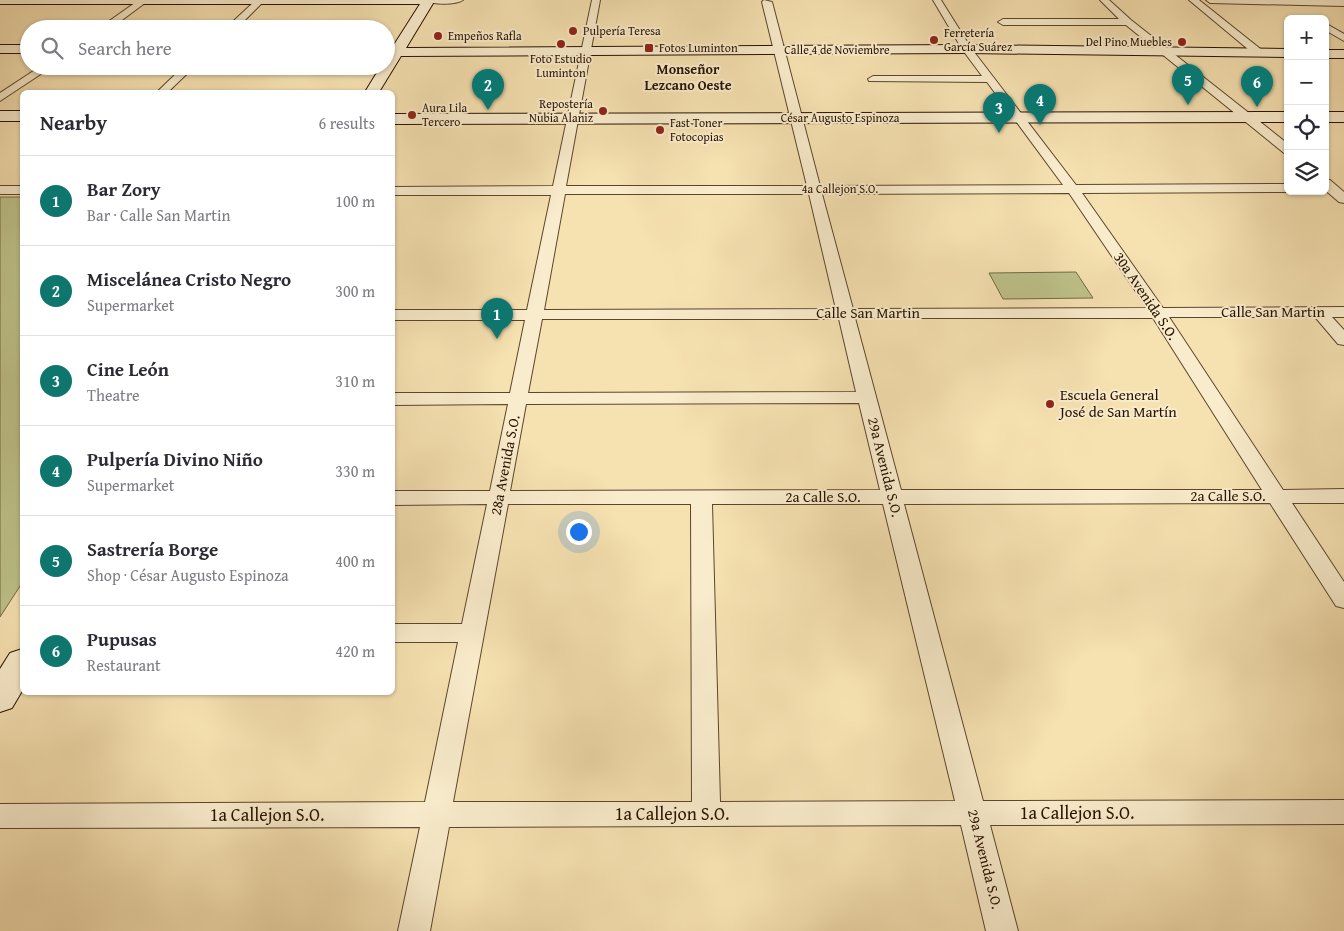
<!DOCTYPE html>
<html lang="en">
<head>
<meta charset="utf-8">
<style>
  body { margin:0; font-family:"Gentium Book Plus",serif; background:#f7f7f7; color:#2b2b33 }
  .controls { position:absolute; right:15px; top:15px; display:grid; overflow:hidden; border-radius:8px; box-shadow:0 1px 4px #0004 }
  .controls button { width:45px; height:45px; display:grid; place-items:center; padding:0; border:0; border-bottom:1px solid #e1e1e2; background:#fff; color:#2b2b33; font:25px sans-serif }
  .you { position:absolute; left:578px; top:531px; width:18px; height:18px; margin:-12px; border:4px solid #fff; border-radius:50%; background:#1a73e8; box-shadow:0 0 0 8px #1a73e833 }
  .badge { display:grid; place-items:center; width:32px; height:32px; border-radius:50%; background:#0f766e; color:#fff; font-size:16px; font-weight:700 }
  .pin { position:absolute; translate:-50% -41px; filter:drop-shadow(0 1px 2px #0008) }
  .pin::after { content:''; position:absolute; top:26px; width:18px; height:15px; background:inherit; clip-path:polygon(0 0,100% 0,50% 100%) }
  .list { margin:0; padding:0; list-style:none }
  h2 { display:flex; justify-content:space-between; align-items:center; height:65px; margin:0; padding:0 20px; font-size:21px }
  h2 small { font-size:16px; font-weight:400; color:#7c7c81 }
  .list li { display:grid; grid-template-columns:32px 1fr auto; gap:15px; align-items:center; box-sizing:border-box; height:90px; padding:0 20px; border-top:1px solid #e1e1e2 }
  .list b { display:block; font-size:19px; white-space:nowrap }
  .list p { margin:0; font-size:16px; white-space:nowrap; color:#7c7c81 }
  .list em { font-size:16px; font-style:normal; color:#7c7c81 }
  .icon { flex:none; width:28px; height:28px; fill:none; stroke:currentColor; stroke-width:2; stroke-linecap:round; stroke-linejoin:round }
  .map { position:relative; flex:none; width:1344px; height:931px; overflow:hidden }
  .search { position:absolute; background:#fff; box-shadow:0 1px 4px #0004; left:20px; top:20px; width:375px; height:55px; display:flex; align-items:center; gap:12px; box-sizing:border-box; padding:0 18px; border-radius:28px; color:#7c7c81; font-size:19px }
  .panel { position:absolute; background:#fff; box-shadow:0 1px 4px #0004; left:20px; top:90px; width:375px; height:605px; border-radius:8px }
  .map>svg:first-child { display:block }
  .green { fill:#bec28a; stroke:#726a45 }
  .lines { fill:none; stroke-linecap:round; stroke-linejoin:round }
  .street-casing { stroke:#5b462c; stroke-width:2 }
  .secondary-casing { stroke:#271200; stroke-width:2 }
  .street { fill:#f9eccc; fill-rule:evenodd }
  .secondary { fill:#f9eccc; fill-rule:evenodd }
  .poi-dot { fill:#8f2418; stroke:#f9eccc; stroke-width:2 }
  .labels { text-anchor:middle; stroke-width:4; stroke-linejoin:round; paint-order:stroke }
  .far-poi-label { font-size:12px; fill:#271200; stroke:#f9eccc; text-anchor:start }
  .far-street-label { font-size:12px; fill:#271200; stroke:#f9eccc }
  .far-neighbourhood-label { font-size:14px; font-weight:bold; fill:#271200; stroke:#f9eccc }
  .street-label { font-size:15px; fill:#271200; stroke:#f9eccc }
  .poi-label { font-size:15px; fill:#271200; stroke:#f9eccc; text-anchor:start }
  .near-street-label { font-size:18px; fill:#271200; stroke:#f9eccc }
</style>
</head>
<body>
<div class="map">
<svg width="1344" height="931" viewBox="0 0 1344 931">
  <rect width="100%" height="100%" fill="#f6e1b1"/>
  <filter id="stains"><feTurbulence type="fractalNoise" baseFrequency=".004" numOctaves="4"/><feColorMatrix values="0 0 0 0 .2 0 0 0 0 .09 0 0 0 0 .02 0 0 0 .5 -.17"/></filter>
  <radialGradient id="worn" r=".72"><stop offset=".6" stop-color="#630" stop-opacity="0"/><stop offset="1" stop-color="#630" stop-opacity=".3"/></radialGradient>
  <g class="green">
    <polygon points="0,197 22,197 22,583 0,617"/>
    <polygon points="1076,272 1093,298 1003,299 989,273"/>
  </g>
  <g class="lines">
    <defs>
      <g id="street">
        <polygon points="139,0 149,0 110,29 98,29"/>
        <polygon points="256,0 265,0 236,29 225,29"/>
        <path d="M425 0H463C456 5 432 5 425 0Z"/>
        <path d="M592 0H600L566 186H807L762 2 764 0 772 2 820 186 1063 185 987 82 869 81 868 79 873 76H982L962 49 933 0H941L971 48 1076 185 1288 184V191H1291L1288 192 1082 193 1163 308 1344 307V317H1332L1344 330V345L1338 344 1315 317H1169L1283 490 1344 489V503H1292L1344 582V608L1336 606 1270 503 904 504 983 801 1344 800V824L990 825 1018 931H986L961 825 449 827 430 931H398L420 827 0 828V804L425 802 458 642H392V624H462L487 504 392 505V491H490L508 404 392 405V393H510L525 320H392V310H527L551 195H392V187L553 186ZM1069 193 1147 308 853 309 822 194ZM565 194H809L836 309 544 310ZM855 318H1153L1262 490H901ZM542 319H839L856 392 528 393ZM859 403 880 490 510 491 526 404ZM508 504H691L692 802H453ZM712 504H883L955 801 720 802Z"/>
        <polygon points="1100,0 1109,0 1131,20 1288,144 1288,154 1284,153 1126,25 1003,25 998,22 1003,19 1119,19"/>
        <polygon points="1189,0 1199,0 1263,51 1263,55 1255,55"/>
        <polygon points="1206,0 1344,0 1344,6 1210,3"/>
        <polygon points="1325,23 1344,34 1344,41 1325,30"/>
        <polygon points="41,66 53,66 0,101 0,93"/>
        <polygon points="184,66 195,66 168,92 157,92"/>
        <polygon points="1325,179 1330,180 1344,192 1344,203 1339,202 1325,190"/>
        <rect x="0" y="186" width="22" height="8"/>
      </g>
      <g id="secondary">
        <polygon points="0,0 435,0 406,48 967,45 1288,49 1288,57 967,53 401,56 379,92 365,92 381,66 386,66 386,48 392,48 420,4 0,4"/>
        <rect x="0" y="45" width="29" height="8"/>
        <rect x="1325" y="50" width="19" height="8"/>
        <rect x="0" y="111" width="22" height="10"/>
        <polygon points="1288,112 1288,122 392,124 392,114"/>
        <rect x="1325" y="112" width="19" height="10"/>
        <polygon points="22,649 22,691 12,708 0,712 0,669 10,653"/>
      </g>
    </defs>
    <use href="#street" class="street-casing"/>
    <use href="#secondary" class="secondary-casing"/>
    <use href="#street" class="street"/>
    <use href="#secondary" class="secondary"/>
  </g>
  <g class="poi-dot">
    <circle cx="573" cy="31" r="5"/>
    <circle cx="438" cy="36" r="5"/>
    <circle cx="934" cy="40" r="5"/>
    <circle cx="1182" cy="42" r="5"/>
    <circle cx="561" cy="44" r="5"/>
    <rect x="644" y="43" width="10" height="10" rx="2.5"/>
    <circle cx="603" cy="111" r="5"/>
    <circle cx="412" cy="115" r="5"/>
    <circle cx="660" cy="130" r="5"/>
    <circle cx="1050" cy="404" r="5"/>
  </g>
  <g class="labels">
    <g class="far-poi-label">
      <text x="583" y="35">Pulpería Teresa</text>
      <text x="944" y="37">Ferretería<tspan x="944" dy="14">García Suárez</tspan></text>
      <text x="448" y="40">Empeños Rafla</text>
      <text x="1172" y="46" text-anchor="end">Del Pino Muebles</text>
      <text x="659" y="52">Fotos Luminton</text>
      <text x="561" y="63" text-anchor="middle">Foto Estudio<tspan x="561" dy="14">Luminton</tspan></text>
      <text x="593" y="108" text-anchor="end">Repostería<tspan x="593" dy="14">Nubia Alaniz</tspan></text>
      <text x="422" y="112">Aura Lila<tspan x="422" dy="14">Tercero</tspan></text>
      <text x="670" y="127">Fast Toner<tspan x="670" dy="14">Fotocopias</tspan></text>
    </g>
    <g class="far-street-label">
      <text x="837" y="54">Calle 4 de Noviembre</text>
      <text x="840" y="122">César Augusto Espinoza</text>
      <text x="840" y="193">4a Callejon S.O.</text>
    </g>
    <g class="far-neighbourhood-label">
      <text x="688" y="74">Monseñor<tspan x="688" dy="16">Lezcano Oeste</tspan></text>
    </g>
    <g class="street-label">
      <text transform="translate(1146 296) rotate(56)" y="5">30a Avenida S.O.</text>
      <text x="1273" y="317">Calle San Martin</text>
      <text x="868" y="318">Calle San Martin</text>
      <text transform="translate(505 465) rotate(-79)" y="5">28a Avenida S.O.</text>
      <text transform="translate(885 467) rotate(76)" y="5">29a Avenida S.O.</text>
      <text x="1228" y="501">2a Calle S.O.</text>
      <text x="823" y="502">2a Calle S.O.</text>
      <text transform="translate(985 859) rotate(76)" y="5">29a Avenida S.O.</text>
    </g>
    <g class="poi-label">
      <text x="1060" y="400">Escuela General<tspan x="1060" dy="17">José de San Martín</tspan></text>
    </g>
    <g class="near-street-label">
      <text x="1077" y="819">1a Callejon S.O.</text>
      <text x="672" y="820">1a Callejon S.O.</text>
      <text x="267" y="821">1a Callejon S.O.</text>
    </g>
  </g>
  <rect width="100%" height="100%" filter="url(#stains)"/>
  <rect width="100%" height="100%" fill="url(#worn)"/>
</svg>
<div class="controls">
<button>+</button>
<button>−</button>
<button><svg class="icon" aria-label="locate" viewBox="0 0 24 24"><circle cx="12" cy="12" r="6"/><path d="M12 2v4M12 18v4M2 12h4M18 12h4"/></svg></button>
<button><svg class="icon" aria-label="layers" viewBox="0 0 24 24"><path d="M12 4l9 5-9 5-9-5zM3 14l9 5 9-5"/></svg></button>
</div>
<div class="you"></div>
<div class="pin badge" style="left:497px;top:339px">1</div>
<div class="pin badge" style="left:488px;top:110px">2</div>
<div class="pin badge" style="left:999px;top:133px">3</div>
<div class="pin badge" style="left:1040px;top:125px">4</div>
<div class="pin badge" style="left:1188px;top:105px">5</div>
<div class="pin badge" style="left:1257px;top:107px">6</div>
<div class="search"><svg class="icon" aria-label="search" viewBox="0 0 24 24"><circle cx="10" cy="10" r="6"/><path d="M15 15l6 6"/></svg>Search here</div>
<section class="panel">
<h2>Nearby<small>6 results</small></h2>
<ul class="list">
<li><span class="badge">1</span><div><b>Bar Zory</b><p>Bar · Calle San Martin</p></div><em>100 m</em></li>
<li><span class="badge">2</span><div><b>Miscelánea Cristo Negro</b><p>Supermarket</p></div><em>300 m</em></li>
<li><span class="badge">3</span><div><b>Cine León</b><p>Theatre</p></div><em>310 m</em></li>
<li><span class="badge">4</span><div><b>Pulpería Divino Niño</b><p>Supermarket</p></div><em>330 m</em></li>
<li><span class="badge">5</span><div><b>Sastrería Borge</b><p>Shop · César Augusto Espinoza</p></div><em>400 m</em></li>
<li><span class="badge">6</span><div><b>Pupusas</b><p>Restaurant</p></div><em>420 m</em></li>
</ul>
</section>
</div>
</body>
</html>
